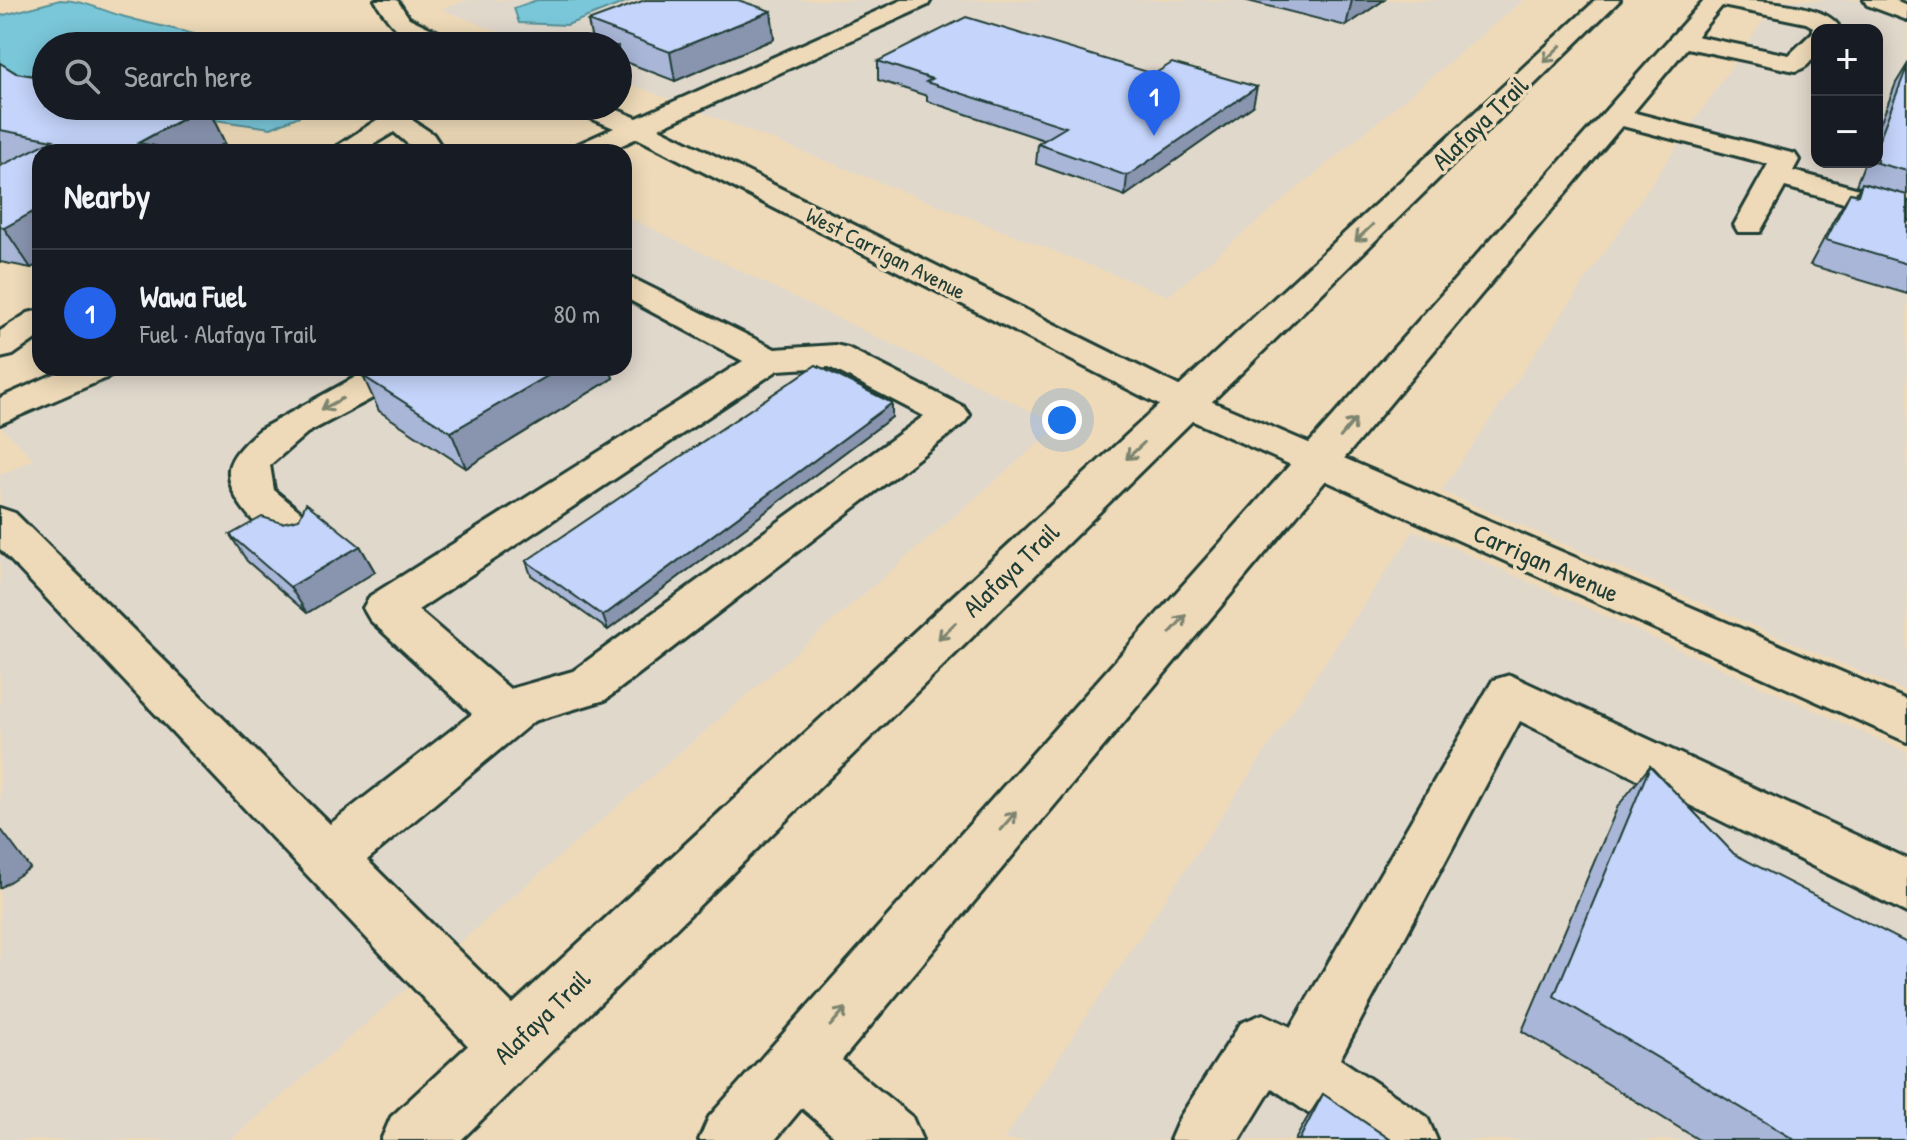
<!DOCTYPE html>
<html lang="en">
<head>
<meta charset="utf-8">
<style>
  body { margin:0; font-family:"Patrick Hand",sans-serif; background:#20242c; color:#f1f3f6 }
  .controls { position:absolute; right:24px; top:24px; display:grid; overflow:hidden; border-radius:16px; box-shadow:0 4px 20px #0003 }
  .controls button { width:72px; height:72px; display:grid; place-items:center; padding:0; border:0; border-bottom:2px solid #363941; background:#171b24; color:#f1f3f6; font:40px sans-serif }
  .you { position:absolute; left:1062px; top:420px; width:28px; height:28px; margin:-20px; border:6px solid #fff; border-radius:50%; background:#1a73e8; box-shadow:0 0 0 12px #1a73e833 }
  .badge { display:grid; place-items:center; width:52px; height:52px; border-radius:50%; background:#2563eb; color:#fff; font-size:26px; font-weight:700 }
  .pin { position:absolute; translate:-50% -66px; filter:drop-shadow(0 2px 4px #0008) }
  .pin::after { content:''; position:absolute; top:42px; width:28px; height:24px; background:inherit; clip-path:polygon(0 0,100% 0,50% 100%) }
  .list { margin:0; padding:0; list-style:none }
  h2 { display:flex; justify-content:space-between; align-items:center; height:104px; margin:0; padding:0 32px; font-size:34px }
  h2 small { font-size:26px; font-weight:400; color:#9ea1a6 }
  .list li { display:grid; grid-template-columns:52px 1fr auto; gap:24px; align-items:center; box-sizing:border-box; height:128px; padding:0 32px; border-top:2px solid #363941 }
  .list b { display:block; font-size:30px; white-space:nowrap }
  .list p { margin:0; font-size:26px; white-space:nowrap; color:#9ea1a6 }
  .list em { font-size:26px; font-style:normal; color:#9ea1a6 }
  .icon { flex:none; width:44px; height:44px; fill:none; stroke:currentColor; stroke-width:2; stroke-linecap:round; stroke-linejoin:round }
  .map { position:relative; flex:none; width:1907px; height:1140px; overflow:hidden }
  .search { position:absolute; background:#171b24; box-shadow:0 4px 20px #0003; left:32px; top:32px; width:600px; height:88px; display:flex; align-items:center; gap:20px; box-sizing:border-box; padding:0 28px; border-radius:44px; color:#9ea1a6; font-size:30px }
  .panel { position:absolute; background:#171b24; box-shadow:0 4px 20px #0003; left:32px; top:144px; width:600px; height:232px; border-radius:24px }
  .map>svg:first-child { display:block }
  .built { fill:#e1d8cc; fill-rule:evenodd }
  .water { fill:#7ac7d9; stroke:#569097; stroke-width:2 }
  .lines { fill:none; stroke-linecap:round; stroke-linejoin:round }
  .minor-casing { stroke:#1f3d34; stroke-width:6 }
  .major-casing { stroke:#1f3d34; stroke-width:6 }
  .minor { fill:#eedab8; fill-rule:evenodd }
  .major { fill:#eedab8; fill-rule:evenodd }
  .wall { fill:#a9b6d7; stroke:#1f3d34; stroke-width:2 }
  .shaded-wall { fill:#8994af; stroke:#1f3d34; stroke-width:2 }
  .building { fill:#c4d4fa; stroke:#1f3d34; stroke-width:2 }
  .oneway { stroke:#7c846f }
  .labels { text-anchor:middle; stroke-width:7; stroke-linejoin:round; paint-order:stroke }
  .far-street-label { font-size:22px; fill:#1f3d34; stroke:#eedab8 }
  .street-label { font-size:26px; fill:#1f3d34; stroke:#eedab8 }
</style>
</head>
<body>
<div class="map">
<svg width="1907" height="1140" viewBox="0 0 1907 1140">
  <rect width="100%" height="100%" fill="#eedab8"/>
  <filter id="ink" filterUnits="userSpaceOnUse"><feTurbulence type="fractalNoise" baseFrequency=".0125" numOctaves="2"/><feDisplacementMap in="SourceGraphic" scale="16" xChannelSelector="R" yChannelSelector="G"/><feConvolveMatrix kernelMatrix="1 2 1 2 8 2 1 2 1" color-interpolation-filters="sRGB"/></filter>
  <g filter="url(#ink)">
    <g class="built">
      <polygon points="468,0 1524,0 1168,296 618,79 618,46 535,46 441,9"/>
      <path d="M1777 0H1907V692L1441 491ZM1817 30H1877V162H1817Z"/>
      <polygon points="624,215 1060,425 231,1140 0,1140 0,475 34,459 0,426 0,421 119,368 624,368"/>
      <polygon points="1414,530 1907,752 1907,1140 1003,1140"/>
    </g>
    <g class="water">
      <path d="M60 0C83 0 100 10 122 16 159 27 196 32 233 46H46V90L0 70V16Z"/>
      <polygon points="537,0 631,0 567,25 519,23 514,8"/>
      <polygon points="116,106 305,106 304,114 271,128"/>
    </g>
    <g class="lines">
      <defs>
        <g id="minor">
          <path d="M375 0H397L409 18 457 41 460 46C415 46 398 39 375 0Z"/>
          <polygon points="902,0 931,0 928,5 659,128 1199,396 1907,700 1907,742 1173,412 637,138 607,152 570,152 574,146 614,128 576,112 572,106 608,106 637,118"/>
          <path d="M1714 0C1743 0 1819 0 1838 25L1835 30H1817C1817 49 1816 66 1795 71L1673 45 1669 40 1673 35 1681 33 1789 55 1813 32V27L1806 23 1717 5Z"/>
          <polygon points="1864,0 1895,0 1907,5 1907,20 1867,5"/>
          <polygon points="398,106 429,106 412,120 433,134 445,152 417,152 394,132 361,152 328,152"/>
          <polygon points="1616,108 1795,154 1799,160 1793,171 1907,202 1907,220 1785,187 1760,232 1738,232 1734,225 1768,164 1607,122 1603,116 1607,110"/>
          <path d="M624 274 775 349 835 345 848 348 964 407 970 415 964 423 605 700 534 721 367 860 534 1025 543 1047 534 1069 512 1078 490 1069 0 549V508L15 513 330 824 472 714 370 620 363 608 370 596 743 361 624 297ZM829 367 924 416 573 671 510 689 418 610 778 370Z"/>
          <polygon points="40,310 40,336 13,355 0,358 0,331 28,313"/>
          <polygon points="68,368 116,368 111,376 0,424 0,398"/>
          <path d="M372 368H419L414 376 307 433 270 465 274 490 313 522 319 532 313 542C307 544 301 547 295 546 267 542 226 500 229 469 231 454 248 440 259 430Z"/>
          <polygon points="1510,675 1907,859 1907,913 1520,721 1340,1059 1427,1117 1437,1140 1347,1140 1272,1088 1240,1140 1170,1140 1180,1117 1241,1023 1263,1014 1291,1027 1493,680"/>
          <polygon points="798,1033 820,1042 912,1117 922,1140 839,1140 776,1086 767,1064 776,1042"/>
        </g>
        <g id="major">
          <polygon points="1596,0 1620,0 461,1140 381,1140 391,1117"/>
          <polygon points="1704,0 1727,0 775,1140 699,1140 709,1117"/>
        </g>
      </defs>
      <use href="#minor" class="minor-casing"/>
      <use href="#major" class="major-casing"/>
      <use href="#minor" class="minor"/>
      <use href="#major" class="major"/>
    </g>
    <g class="wall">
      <polygon points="1244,0 1384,0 1346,26"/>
      <polygon points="771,11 774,39 675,81 618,59 618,46 593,46 588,21"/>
      <polygon points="878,61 1253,106 1125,196 1036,164 1038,144 1044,140 927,101 927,96 878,80"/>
      <polygon points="0,63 16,73 207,106 225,143 40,152 40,263 31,268 0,262 0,166 5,164 0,163"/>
      <polygon points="1907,65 1907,294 1810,265 1836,216 1850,193 1856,194 1860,186 1856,185 1865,162 1877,162 1877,132 1896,83"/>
      <polygon points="378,368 610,368 613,378 466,468 379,411 363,376"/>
      <polygon points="892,403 892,417 608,630 531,575 526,561"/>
      <polygon points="230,535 360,546 375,572 307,613 247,561"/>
      <polygon points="1650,766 1734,854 1907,1140 1699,1140 1522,1031 1618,806"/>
      <polygon points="1323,1094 1391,1140 1295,1140 1306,1120"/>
    </g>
    <g class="shaded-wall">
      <polygon points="1352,0 1384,0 1346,26"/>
      <polygon points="771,11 774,39 675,81 670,52"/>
      <polygon points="1257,87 1253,106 1125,196 1127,176"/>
      <polygon points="207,106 225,143 210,152 143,152 138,143"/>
      <polygon points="40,208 40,263 31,268 4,228"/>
      <polygon points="561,368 610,368 613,378 466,468 451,432"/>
      <polygon points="892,403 892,417 608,630 603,616"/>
      <polygon points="360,546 375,572 307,613 290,587"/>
      <polygon points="0,828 30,868 0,888"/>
    </g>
    <g class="building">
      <polygon points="645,0 738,0 771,11 670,52 588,21"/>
      <polygon points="966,17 1154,74 1172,63 1257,87 1127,176 1038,144 1066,127 926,82 932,79 878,61"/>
      <polygon points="0,63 16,73 46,78 46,106 206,106 138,143 155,146 144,152 40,152 40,208 4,228 0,227 0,166 53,140 0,130"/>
      <polygon points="1907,67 1907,171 1873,162 1877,162 1877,145"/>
      <polygon points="1862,183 1907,195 1907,264 1826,240 1850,193 1858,195"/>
      <polygon points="816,365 892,403 603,616 526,561"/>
      <polygon points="378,368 561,368 451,432 363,376"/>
      <polygon points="306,503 360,546 290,587 230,535 262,517 282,523 299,519"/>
      <polygon points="1650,766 1734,854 1907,943 1907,1140 1795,1140 1554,996"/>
      <polygon points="1323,1094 1391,1140 1299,1140"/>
    </g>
    <defs><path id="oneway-shaft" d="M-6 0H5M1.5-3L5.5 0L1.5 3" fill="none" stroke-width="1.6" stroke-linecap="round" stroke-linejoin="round" transform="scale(2)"/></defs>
    <g class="oneway">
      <use href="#oneway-shaft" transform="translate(1552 54) rotate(136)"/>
      <use href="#oneway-shaft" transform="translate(1364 233) rotate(136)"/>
      <use href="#oneway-shaft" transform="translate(332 404) rotate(152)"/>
      <use href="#oneway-shaft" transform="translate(1348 428) rotate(-50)"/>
      <use href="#oneway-shaft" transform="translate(1135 451) rotate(137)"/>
      <use href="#oneway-shaft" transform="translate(1178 624) rotate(-49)"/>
      <use href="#oneway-shaft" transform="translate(947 631) rotate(136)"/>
      <use href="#oneway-shaft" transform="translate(1008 821) rotate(-49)"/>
      <use href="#oneway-shaft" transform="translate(838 1017) rotate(-49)"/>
    </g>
  </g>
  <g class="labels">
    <g class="far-street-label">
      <text transform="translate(886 253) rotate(27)" y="8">West Carrigan Avenue</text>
    </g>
    <g class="street-label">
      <text transform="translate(1480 123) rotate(-44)" y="9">Alafaya Trail</text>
      <text transform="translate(1546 563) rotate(24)" y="9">Carrigan Avenue</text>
      <text transform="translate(1011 570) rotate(-44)" y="9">Alafaya Trail</text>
      <text transform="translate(542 1017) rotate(-44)" y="9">Alafaya Trail</text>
    </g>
  </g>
</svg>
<div class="controls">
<button>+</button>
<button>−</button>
</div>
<div class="you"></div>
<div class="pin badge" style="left:1154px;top:136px">1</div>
<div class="search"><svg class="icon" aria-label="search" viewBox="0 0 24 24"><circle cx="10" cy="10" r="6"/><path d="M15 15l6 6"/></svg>Search here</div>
<section class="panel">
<h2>Nearby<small></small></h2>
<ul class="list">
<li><span class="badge">1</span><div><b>Wawa Fuel</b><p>Fuel · Alafaya Trail</p></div><em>80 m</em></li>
</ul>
</section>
</div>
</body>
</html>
